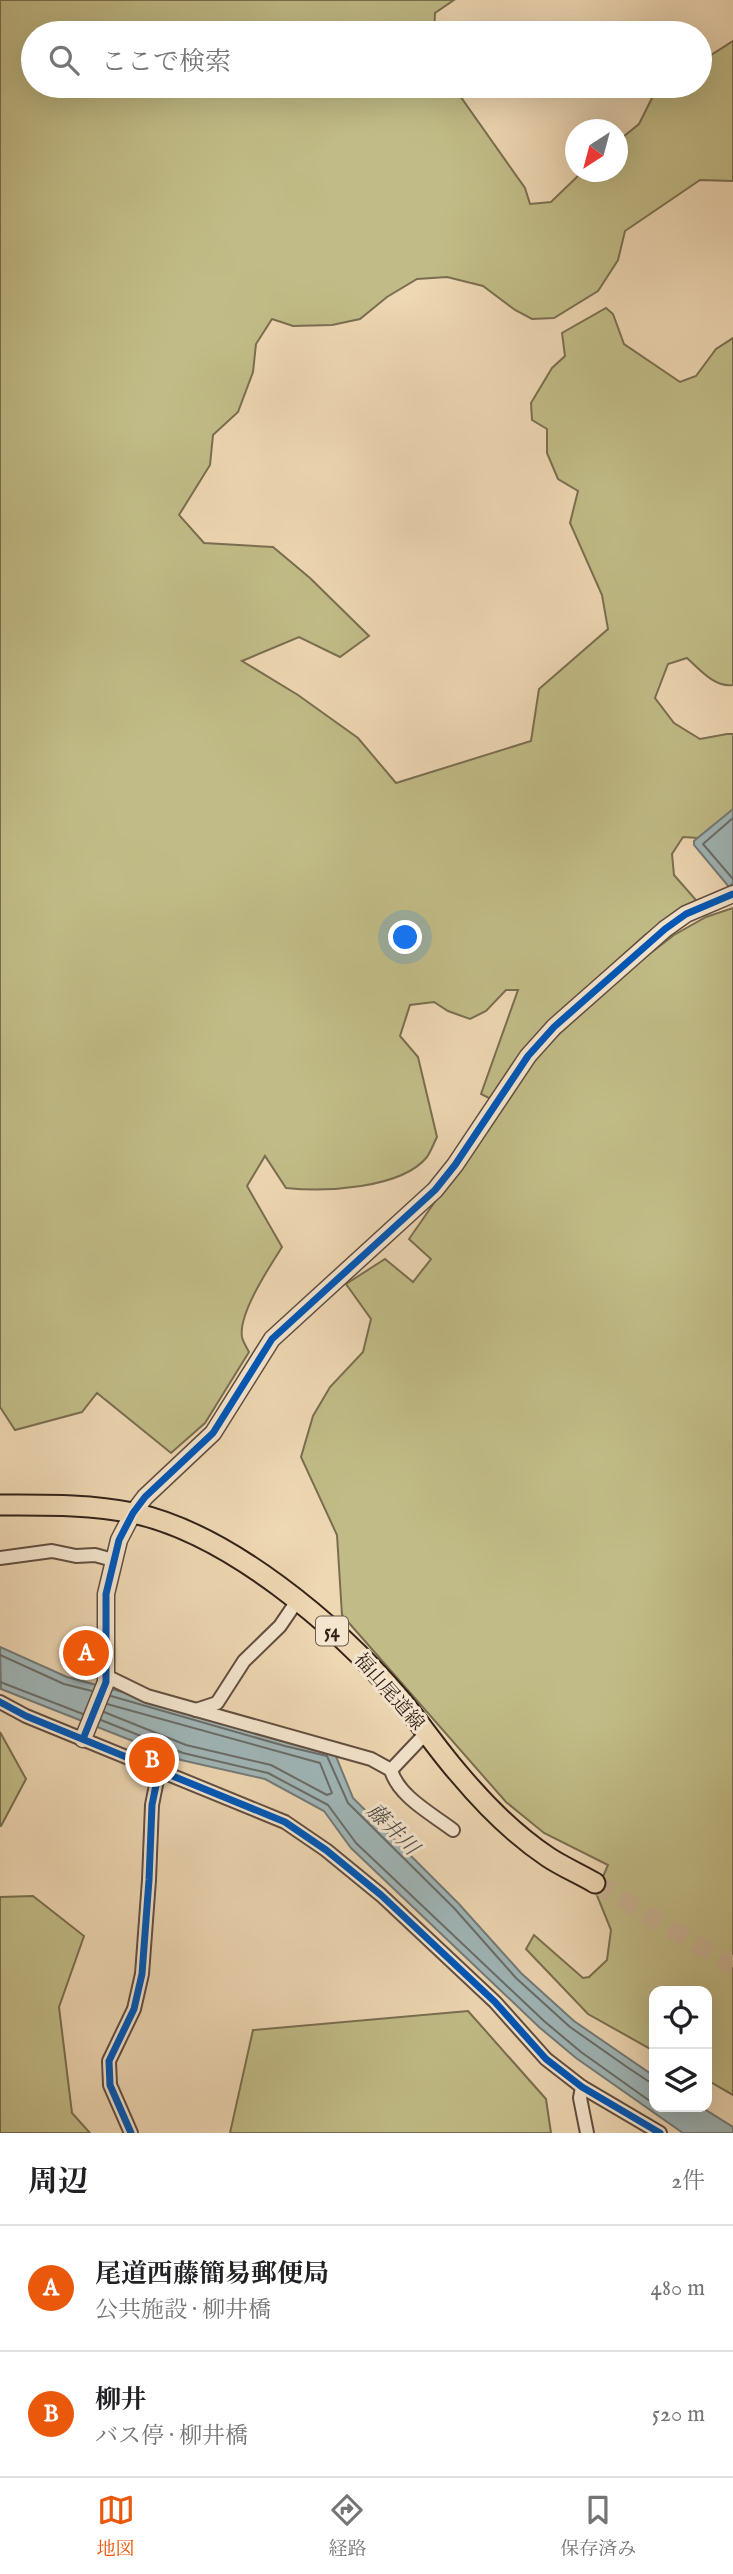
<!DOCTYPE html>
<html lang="ja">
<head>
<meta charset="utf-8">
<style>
  body { margin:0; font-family:"IM FELL English","Noto Serif JP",serif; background:#f2f2f2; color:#202124 }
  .controls { position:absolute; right:21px; bottom:21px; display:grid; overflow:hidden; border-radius:14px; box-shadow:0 7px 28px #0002 }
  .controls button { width:63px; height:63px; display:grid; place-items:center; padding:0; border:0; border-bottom:2px solid #e0e0e0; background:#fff; color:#202124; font:35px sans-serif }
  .compass { position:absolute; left:565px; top:119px; width:63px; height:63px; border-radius:50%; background:#fff; box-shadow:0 7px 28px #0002; rotate:216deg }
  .you { position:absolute; left:406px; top:938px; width:24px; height:24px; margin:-18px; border:5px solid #fff; border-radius:50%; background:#1a73e8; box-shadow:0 0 0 10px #1a73e833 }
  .badge { display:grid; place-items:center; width:46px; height:46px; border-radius:50%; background:#ea580c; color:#fff; font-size:23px; font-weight:700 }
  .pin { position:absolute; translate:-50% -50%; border:4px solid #fff; box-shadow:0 2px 7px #0006 }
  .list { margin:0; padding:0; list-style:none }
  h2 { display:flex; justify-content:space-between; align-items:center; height:91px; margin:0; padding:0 28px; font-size:30px }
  h2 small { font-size:23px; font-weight:400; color:#757577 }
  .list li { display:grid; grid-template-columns:46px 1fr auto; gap:21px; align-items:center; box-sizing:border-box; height:126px; padding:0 28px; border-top:2px solid #e0e0e0 }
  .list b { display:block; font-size:26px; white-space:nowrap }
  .list p { margin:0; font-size:23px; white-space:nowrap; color:#757577 }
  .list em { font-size:23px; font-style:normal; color:#757577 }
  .icon { flex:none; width:38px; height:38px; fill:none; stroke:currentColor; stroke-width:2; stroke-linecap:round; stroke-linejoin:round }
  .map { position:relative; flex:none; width:733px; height:2133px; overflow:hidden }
  .search { position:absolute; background:#fff; box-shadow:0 7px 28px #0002; left:21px; right:21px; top:21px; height:77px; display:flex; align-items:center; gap:18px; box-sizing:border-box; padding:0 24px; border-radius:38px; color:#757577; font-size:26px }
  .sheet { height:343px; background:#fff }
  nav { display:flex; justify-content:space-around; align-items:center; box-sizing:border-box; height:98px; border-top:2px solid #e0e0e0; background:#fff; font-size:19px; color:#757577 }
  nav a { display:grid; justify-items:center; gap:4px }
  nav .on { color:#ea580c }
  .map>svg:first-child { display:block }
  .green { fill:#c1bc87; stroke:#7a6e50; stroke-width:2 }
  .water { fill:#9fb6b8; stroke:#747a78; stroke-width:2 }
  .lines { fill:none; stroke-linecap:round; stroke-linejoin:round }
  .shore { stroke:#696c68; stroke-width:2 }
  .primary-tunnel { stroke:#c9b394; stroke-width:19; stroke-dasharray:19 10; stroke-linecap:butt }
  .minor-casing { stroke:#624e40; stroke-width:16 }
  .tertiary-casing { stroke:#624e40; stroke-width:19 }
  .primary-casing { stroke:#332119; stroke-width:23 }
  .minor { stroke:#f4e5ce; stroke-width:12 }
  .tertiary { stroke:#f4e5ce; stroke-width:16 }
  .primary { stroke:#eed7b3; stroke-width:19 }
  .cycleway-casing { stroke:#f4e5ce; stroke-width:11 }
  .cycleway { stroke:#0057b8; stroke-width:7 }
  .labels { text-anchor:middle; stroke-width:6; stroke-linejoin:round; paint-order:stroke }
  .shield { fill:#f4e5ce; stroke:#6d5c4f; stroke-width:2 }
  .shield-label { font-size:18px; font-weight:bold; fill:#332119 }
  .street-label { font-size:19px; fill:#332119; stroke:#f4e5ce }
  .water-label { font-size:21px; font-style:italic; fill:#534e49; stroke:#f4e5ce }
</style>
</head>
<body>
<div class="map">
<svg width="733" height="2133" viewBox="0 0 733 2133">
  <rect width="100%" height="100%" fill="#eed7b3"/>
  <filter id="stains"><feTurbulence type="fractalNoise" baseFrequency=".00286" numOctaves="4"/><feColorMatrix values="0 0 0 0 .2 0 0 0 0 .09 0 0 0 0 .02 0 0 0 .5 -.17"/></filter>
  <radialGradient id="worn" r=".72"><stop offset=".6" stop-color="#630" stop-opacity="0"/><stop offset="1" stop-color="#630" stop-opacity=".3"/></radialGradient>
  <g class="green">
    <path d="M0 0H454L435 13 434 33H33V86H453L525 188 530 204 551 202 582 172H618V141L639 124 657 88 661 86H700V62L733 41V181L700 180 625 231 618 260 598 291 554 318 532 319 515 310 483 286 447 277 417 279 387 297 360 319 332 325 293 326 272 319 256 344 253 372 238 412 213 435 210 465 179 515 204 543 273 547 310 578 369 636 340 657 299 637 242 661 298 695 358 738 396 783 531 741 539 689 608 629 602 595 570 523 578 491 558 479 547 453V429L532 420 531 403 552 368 565 356 562 333 606 308 613 314 624 344 680 382 696 376 716 349 733 338V685C715 688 699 669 687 658L668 664 655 698 674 723 700 739 727 734H733V814L715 824 698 838 683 837 672 854 674 875 696 900 645 935 549 1022 491 1099 481 1094 518 990H506L486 1011 470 1019 448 1011 434 1002 410 1005 400 1036 418 1057 437 1137C434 1143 431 1151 427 1157 401 1189 324 1192 286 1188L265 1156 247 1186 282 1247C270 1266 238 1314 242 1337 243 1342 247 1348 249 1352L205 1423 171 1453 97 1393 82 1412 15 1430 0 1407Z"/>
    <polygon points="733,908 733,2095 707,2080 707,1991 654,1991 654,2051 588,2014 526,1949 534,1935 583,1978 589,1977 607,1960 611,1930 596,1893 608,1865 544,1833 506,1802 342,1615 337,1535 301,1457 313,1416 330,1387 363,1352 371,1319 346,1284 385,1259 413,1282 431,1259 409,1239 539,1052 639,962 674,935 706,917"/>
    <polygon points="0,1732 26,1779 1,1826 0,1826"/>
    <polygon points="33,1896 84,1936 59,2007 72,2113 90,2133 0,2133 0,1897"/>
    <polygon points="468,2011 546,2099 551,2133 230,2133 253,2030"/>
  </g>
  <g class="water">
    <polygon points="733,809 733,883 729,887 694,845 694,841"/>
    <polygon points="0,1647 67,1677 333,1749 353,1798 459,1904 521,1973 574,2021 654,2076 654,2107 701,2107 733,2127 733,2133 683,2133 576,2058 539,2027 351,1848 324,1811 265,1779 181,1760 1,1689"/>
  </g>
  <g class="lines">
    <g class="shore">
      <polyline points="733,818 703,844 733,879"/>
      <polyline points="0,1655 64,1684 92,1691"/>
      <polyline points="0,1682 83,1714"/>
      <polyline points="111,1696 285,1746 327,1756 348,1803 454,1908 516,1978 570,2027 627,2067 648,2081 654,2082"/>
      <polyline points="104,1712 186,1745 271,1765 327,1795 332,1793 320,1763 107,1704"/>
      <polyline points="101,1720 183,1753 268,1773 328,1805 356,1843 544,2021 581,2052 654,2104"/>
    </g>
    <polyline class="primary-tunnel" points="595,1883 733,1966"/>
    <defs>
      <g id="minor">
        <polyline points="0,1558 52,1551 76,1556 95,1555 113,1560"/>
        <path d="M106 1676 147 1696 371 1759 391 1770C398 1796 432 1814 453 1830"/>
        <polyline points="0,1702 26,1716 285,1822 326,1850 381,1895 495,2002 546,2059 582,2087 660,2133"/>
        <polyline points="196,1710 217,1703 244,1661 280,1626 297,1601"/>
        <polyline points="391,1770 426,1733"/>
        <polyline points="582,2087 580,2098 587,2133"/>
        <polyline points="131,2133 110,2085 109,2061 134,2009 142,1974 149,1880 152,1805 159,1770"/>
      </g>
      <polyline id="tertiary" points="83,1739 106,1682 106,1594 119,1540 133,1513 145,1497 213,1433 272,1339 435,1190 455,1165 528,1056 554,1027 665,929 686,914 733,894"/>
      <path id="primary" d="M0 1505C45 1505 89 1504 133 1513 228 1533 337 1625 400 1699 420 1723 438 1750 459 1774 485 1805 515 1835 548 1857 563 1867 580 1874 595 1883"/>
    </defs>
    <use href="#minor" class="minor-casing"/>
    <use href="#tertiary" class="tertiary-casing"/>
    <use href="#primary" class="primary-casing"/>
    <use href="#minor" class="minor"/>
    <use href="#tertiary" class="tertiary"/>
    <use href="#primary" class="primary"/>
    <defs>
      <g id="cycleway">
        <polyline points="0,1702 26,1716 285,1822 326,1850 381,1895 495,2002 546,2059 582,2087 660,2133"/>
        <polyline points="83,1739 106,1682 106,1594 119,1540 133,1513 145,1497 213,1433 272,1339 435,1190 455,1165 528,1056 554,1027 665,929 686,914 733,894"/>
        <polyline points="131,2133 110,2085 109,2061 134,2009 142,1974 149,1880 152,1805 159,1770"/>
      </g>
    </defs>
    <use href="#cycleway" class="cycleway-casing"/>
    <use href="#cycleway" class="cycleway"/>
  </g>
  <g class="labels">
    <rect class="shield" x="316" y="1616.5" width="32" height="29" rx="5"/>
    <g class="shield-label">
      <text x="332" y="1637">54</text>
    </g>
    <g class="street-label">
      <text transform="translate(390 1691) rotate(49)" y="7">福山尾道線</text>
    </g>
    <g class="water-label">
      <text transform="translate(393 1829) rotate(45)" y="7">藤井川</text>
    </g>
  </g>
  <rect width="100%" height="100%" filter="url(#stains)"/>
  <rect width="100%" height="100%" fill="url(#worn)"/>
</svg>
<div class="controls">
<button><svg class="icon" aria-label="locate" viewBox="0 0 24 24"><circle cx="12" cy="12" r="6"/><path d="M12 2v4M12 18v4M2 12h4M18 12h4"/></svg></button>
<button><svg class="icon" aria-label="layers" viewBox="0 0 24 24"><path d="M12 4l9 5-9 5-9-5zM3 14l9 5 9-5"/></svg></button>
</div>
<svg class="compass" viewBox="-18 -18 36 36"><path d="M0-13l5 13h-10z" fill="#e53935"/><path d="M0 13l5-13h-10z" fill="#757577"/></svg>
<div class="you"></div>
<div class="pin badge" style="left:86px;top:1653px">A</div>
<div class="pin badge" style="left:152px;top:1760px">B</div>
<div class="search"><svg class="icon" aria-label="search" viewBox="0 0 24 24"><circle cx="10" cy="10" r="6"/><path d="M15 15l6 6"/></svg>ここで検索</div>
</div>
<section class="sheet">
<h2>周辺<small>2件</small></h2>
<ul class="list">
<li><span class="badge">A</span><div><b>尾道西藤簡易郵便局</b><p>公共施設 · 柳井橋</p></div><em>480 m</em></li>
<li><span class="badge">B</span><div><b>柳井</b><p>バス停 · 柳井橋</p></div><em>520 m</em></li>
</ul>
</section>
<nav>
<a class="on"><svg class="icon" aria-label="map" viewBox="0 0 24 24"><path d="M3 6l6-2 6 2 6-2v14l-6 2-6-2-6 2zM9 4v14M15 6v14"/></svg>地図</a>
<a><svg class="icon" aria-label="directions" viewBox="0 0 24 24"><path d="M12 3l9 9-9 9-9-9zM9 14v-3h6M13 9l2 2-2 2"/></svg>経路</a>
<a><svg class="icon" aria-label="saved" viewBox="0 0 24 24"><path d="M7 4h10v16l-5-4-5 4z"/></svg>保存済み</a>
</nav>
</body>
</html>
